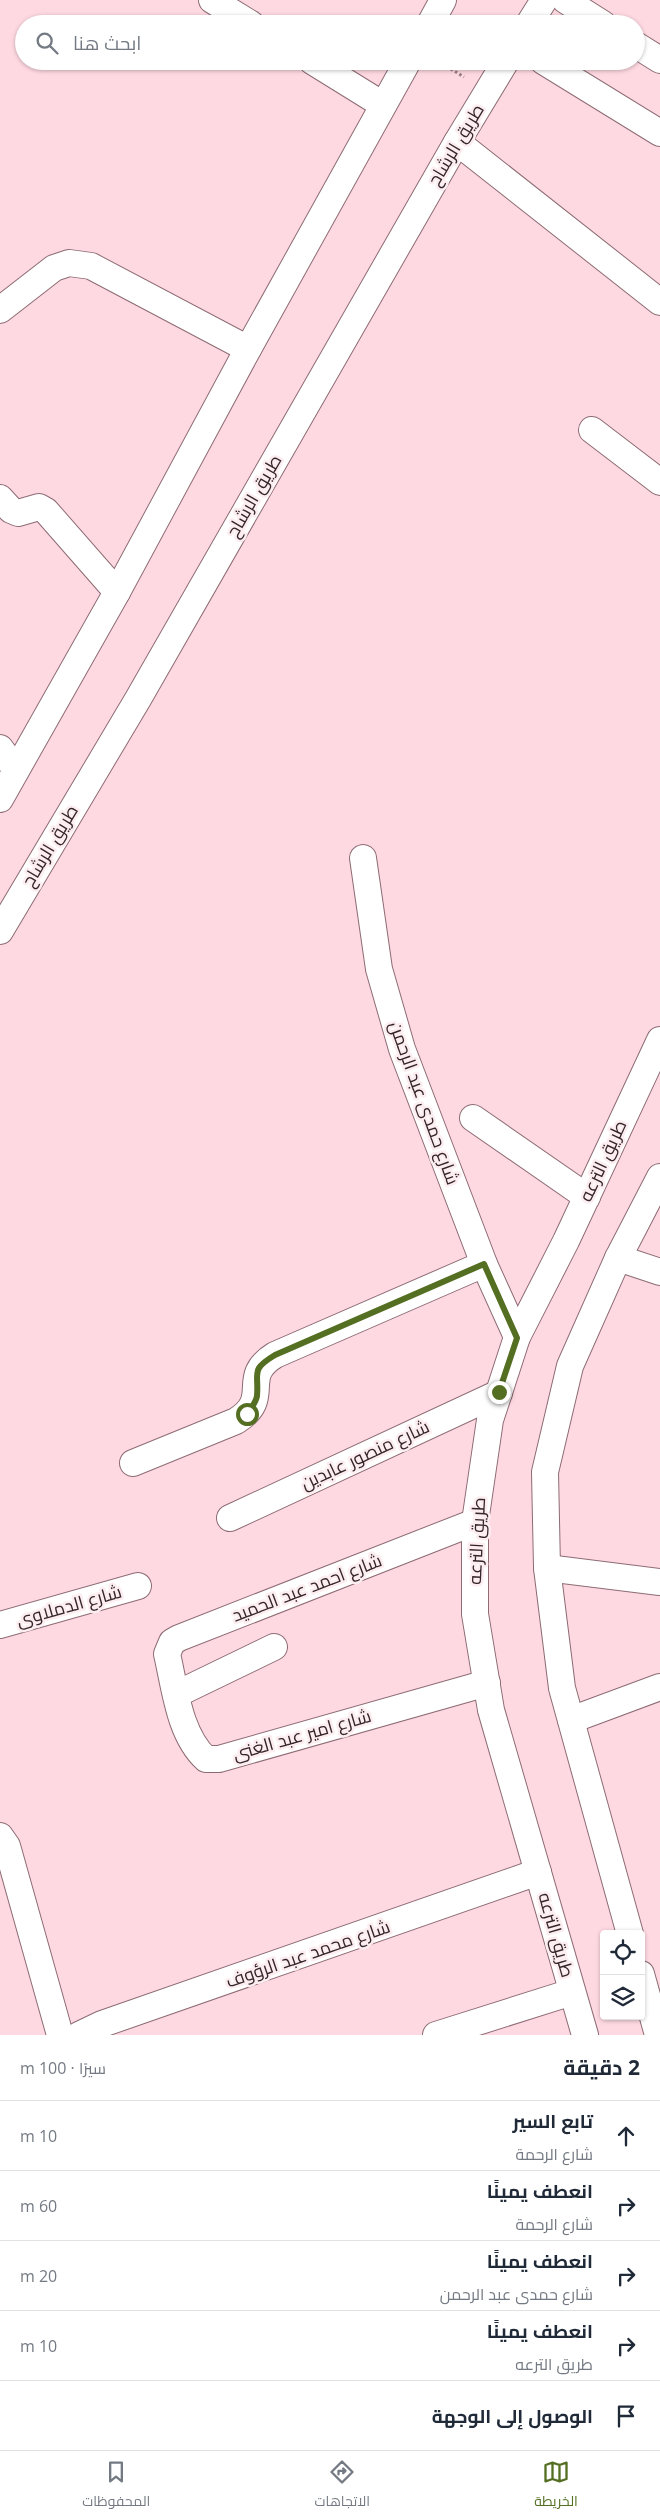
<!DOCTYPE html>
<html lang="ar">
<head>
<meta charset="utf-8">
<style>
  body { margin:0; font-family:"Open Sans",Cairo,sans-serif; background:#f6f6f7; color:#1f2937; direction:rtl }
  .controls { position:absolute; right:15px; bottom:15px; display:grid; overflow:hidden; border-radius:5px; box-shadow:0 1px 4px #0004 }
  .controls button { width:45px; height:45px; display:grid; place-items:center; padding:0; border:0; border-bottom:1px solid #e0e1e3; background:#fff; color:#1f2937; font:25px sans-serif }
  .stop { position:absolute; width:15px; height:15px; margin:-11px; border:4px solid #546f22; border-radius:50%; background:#fff }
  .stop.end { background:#546f22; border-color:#fff; box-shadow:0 1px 5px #0008 }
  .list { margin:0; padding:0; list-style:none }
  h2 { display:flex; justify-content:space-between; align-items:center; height:65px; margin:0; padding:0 20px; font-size:21px }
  h2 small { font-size:16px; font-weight:400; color:#747a83 }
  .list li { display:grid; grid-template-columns:32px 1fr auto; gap:15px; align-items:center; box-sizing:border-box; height:70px; padding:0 20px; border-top:1px solid #e0e1e3 }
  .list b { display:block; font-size:19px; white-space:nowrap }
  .list p { margin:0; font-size:16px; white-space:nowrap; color:#747a83 }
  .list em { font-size:16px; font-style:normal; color:#747a83 }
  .icon { flex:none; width:28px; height:28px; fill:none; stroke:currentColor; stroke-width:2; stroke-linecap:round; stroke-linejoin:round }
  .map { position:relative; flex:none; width:660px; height:2035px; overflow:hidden; direction:ltr }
  .search { position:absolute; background:#fff; box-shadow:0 1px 4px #0004; left:15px; right:15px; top:15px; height:55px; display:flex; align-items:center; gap:12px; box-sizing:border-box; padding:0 18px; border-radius:28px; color:#747a83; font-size:19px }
  .sheet { height:415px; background:#fff }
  nav { display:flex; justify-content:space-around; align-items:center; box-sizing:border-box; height:70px; border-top:1px solid #e0e1e3; background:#fff; font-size:14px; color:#747a83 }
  nav a { display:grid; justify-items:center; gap:2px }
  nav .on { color:#546f22 }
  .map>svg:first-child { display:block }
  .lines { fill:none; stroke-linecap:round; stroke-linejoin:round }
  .street-casing { stroke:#8d6c74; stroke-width:28 }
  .path { stroke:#997f85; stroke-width:3; stroke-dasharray:2.5 2.5; stroke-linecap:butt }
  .street { stroke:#fff; stroke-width:26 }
  .route { stroke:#546f22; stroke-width:6 }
  .labels { text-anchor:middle; stroke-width:5; stroke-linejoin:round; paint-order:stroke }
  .street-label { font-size:18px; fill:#332529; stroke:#fcedf1 }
</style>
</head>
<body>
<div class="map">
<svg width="660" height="2035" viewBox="0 0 660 2035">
  <rect width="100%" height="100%" fill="#ffd9e2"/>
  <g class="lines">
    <defs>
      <g id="street">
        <polyline points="212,0 251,24"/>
        <polyline points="565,0 603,24"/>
        <polyline points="430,24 443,0"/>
        <polyline points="529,24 544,0"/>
        <polyline points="636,45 660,60"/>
        <polyline points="312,61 383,105"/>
        <polyline points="543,61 660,133"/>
        <polyline points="457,142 660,302"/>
        <polyline points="0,310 54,268 69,263 91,266 248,349"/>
        <polyline points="592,430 660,482"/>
        <polyline points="0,498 11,510 18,513 39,507 46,511 117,592"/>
        <polyline points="0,748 16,770"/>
        <polyline points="0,799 117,592 248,349 408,61"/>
        <polyline points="363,858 379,969 402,1049 484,1264 517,1337"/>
        <polyline points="0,931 138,699 457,142 506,61"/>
        <polyline points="473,1118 587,1197"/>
        <polyline points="618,1258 660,1272"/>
        <path d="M133 1463 236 1421C274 1397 238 1378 275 1355L484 1264"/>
        <polyline points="230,1518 499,1393"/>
        <path d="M475 1522 179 1638 172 1642 167 1654C175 1688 179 1734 206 1759H219L487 1683"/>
        <polyline points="547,1568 660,1582"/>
        <polyline points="0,1625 138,1586"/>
        <polyline points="177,1694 274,1647"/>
        <polyline points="571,1720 660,1687"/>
        <polyline points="0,1836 7,1846 60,2035"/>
        <polyline points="630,1934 562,1688 547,1568 545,1472 570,1366 618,1258 660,1177"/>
        <polyline points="641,1974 658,2035"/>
        <polyline points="79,2035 102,2024 538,1872"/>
        <polyline points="436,2035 572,1992"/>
        <polyline points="585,2035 491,1710 475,1614 475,1522 490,1420 517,1337 566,1241 660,1040"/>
      </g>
    </defs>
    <use href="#street" class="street-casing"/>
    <polyline class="path" points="438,61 464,77"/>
    <use href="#street" class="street"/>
  </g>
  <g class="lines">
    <path class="route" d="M247 1414C250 1409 256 1403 257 1396 259 1372 250 1370 275 1355L484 1264 517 1338 499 1392"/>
  </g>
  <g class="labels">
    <g class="street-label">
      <text transform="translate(456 145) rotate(-59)" y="6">طريق الرشاح</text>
      <text transform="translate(254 496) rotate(-60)" y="6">طريق الرشاح</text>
      <text transform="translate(50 846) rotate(-59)" y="6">طريق الرشاح</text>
      <text transform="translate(424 1103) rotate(70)" y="6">شارع حمدى عبد الرحمن</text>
      <text transform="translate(603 1161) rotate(-65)" y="6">طريق الترعه</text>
      <text transform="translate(365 1455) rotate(-25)" y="6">شارع منصور عابدين</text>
      <text transform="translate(477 1541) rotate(-87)" y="6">طريق الترعه</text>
      <text transform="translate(307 1588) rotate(-21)" y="6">شارع احمد عبد الحميد</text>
      <text transform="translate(69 1606) rotate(-16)" y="6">شارع الدملاوى</text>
      <text transform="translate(302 1735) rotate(-16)" y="6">شارع امير عبد الغنى</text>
      <text transform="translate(556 1935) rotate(74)" y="6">طريق الترعه</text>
      <text transform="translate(308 1954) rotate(-19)" y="6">شارع محمد عبد الرؤوف</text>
    </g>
  </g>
</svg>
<div class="controls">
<button><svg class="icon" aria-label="locate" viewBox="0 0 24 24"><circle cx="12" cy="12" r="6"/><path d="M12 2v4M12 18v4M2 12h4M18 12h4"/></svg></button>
<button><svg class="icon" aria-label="layers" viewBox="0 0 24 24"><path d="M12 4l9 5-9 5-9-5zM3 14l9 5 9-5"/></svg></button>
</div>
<div class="stop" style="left:247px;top:1414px"></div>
<div class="stop end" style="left:499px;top:1392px"></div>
<div class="search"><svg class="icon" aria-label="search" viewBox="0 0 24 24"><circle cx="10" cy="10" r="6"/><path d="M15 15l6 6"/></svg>ابحث هنا</div>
</div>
<section class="sheet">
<h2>2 دقيقة<small>سيرًا · 100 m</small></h2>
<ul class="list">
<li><svg class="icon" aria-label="ahead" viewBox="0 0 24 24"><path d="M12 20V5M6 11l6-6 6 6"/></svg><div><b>تابع السير</b><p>شارع الرحمة</p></div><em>10 m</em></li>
<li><svg class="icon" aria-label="right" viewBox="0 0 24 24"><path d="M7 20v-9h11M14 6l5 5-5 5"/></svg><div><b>انعطف يمينًا</b><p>شارع الرحمة</p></div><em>60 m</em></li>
<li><svg class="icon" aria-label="right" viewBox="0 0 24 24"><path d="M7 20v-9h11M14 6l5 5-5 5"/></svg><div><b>انعطف يمينًا</b><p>شارع حمدى عبد الرحمن</p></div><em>20 m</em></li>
<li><svg class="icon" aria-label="right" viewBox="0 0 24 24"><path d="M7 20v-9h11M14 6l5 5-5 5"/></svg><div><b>انعطف يمينًا</b><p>طريق الترعه</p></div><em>10 m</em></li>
<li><svg class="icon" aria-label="arrive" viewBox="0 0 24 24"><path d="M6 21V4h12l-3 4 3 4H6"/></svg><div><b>الوصول إلى الوجهة</b></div></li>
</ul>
</section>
<nav>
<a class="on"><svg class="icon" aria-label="map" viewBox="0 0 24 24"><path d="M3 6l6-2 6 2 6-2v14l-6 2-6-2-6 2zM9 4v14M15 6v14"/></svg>الخريطة</a>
<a><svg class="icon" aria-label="directions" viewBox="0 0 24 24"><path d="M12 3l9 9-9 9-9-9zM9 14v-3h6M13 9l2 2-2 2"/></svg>الاتجاهات</a>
<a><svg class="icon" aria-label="saved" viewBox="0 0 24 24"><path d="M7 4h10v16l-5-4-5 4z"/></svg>المحفوظات</a>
</nav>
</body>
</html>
